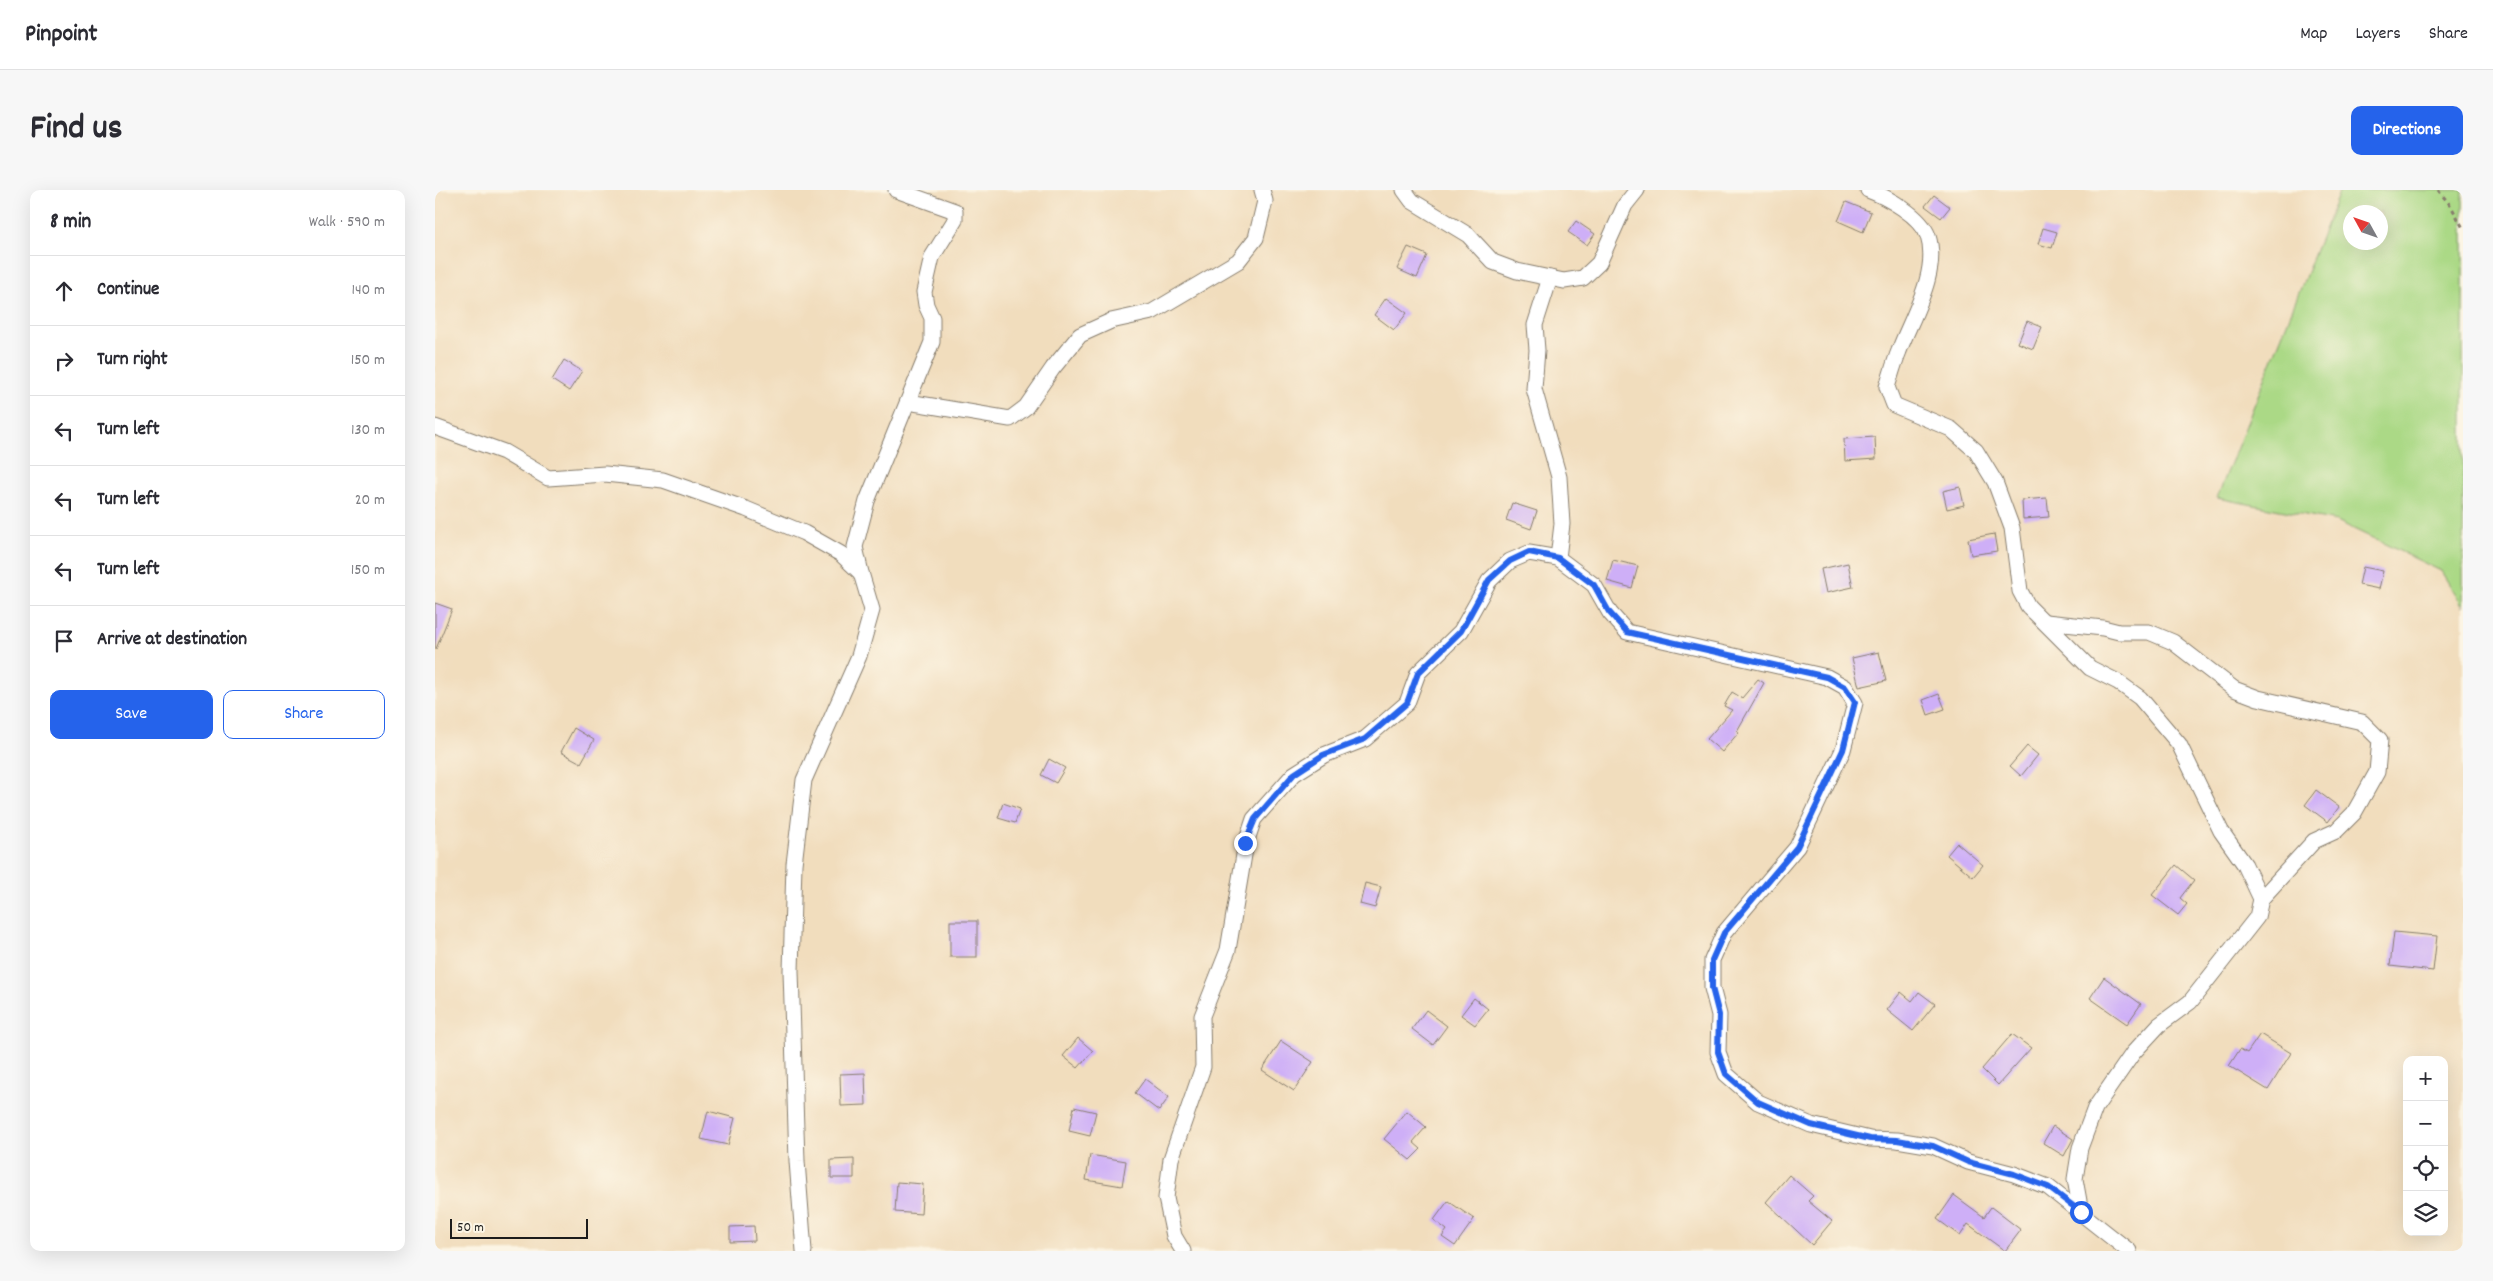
<!DOCTYPE html>
<html lang="en">
<head>
<meta charset="utf-8">
<style>
  body { margin:0; font-family:Dekko,sans-serif; background:#f7f7f7; color:#2b2b33 }
  .controls { position:absolute; right:15px; bottom:15px; display:grid; overflow:hidden; border-radius:10px; box-shadow:0 5px 20px #0002 }
  .controls button { width:45px; height:45px; display:grid; place-items:center; padding:0; border:0; border-bottom:1px solid #e1e1e2; background:#fff; color:#2b2b33; font:25px sans-serif }
  .compass { position:absolute; left:1908px; top:15px; width:45px; height:45px; border-radius:50%; background:#fff; box-shadow:0 5px 20px #0002; rotate:310deg }
  .scale { position:absolute; left:15px; bottom:12px; width:138px; box-sizing:border-box; padding-left:5px; border:2px solid #1c1c1c; border-top:0; font-size:14px; line-height:18px; white-space:nowrap; color:#1c1c1c; -webkit-text-stroke:4px #fcf5e5; paint-order:stroke }
  .stop { position:absolute; width:15px; height:15px; margin:-11px; border:4px solid #2563eb; border-radius:50%; background:#fff }
  .stop.end { background:#2563eb; border-color:#fff; box-shadow:0 1px 5px #0008 }
  .list { margin:0; padding:0; list-style:none }
  h2 { display:flex; justify-content:space-between; align-items:center; height:65px; margin:0; padding:0 20px; font-size:21px }
  h2 small { font-size:16px; font-weight:400; color:#7c7c81 }
  .list li { display:grid; grid-template-columns:32px 1fr auto; gap:15px; align-items:center; box-sizing:border-box; height:70px; padding:0 20px; border-top:1px solid #e1e1e2 }
  .list b { display:block; font-size:19px; white-space:nowrap }
  .list em { font-size:16px; font-style:normal; color:#7c7c81 }
  .actions { display:flex; gap:10px; padding:15px 20px }
  .actions a { flex:1; padding:11px 0; border:1px solid #2563eb; border-radius:10px; text-align:center; font-size:18px; color:#2563eb }
  .actions .main { background:#2563eb; color:#fff }
  .icon { flex:none; width:28px; height:28px; fill:none; stroke:currentColor; stroke-width:2; stroke-linecap:round; stroke-linejoin:round }
  .map { position:relative; flex:none; width:2028px; height:1061px; overflow:hidden; border-radius:10px }
  header { display:flex; align-items:center; gap:30px; box-sizing:border-box; height:70px; padding:0 25px; background:#fff; border-bottom:1px solid #e1e1e2 }
  header strong { font-size:24px }
  nav { display:flex; gap:28px; margin-inline-start:auto; font-size:18px }
  .intro { display:flex; align-items:center; justify-content:space-between; box-sizing:border-box; height:120px; padding:0 30px }
  h1 { margin:0; font-size:35px }
  .button { padding:12px 22px; border-radius:10px; background:#2563eb; color:#fff; font-size:18px; font-weight:700 }
  main { display:flex; gap:30px; padding:0 30px }
  aside { flex:1; background:#fff; border-radius:10px; box-shadow:0 5px 20px #0002 }
  .map>svg:first-child { display:block }
  .green { fill:#abd986; stroke:#647a51; fill-rule:evenodd }
  .building { fill:#ceaff7 }
  .lines { fill:none; stroke-linecap:round; stroke-linejoin:round }
  .street-casing { stroke:#867c6c; stroke-width:17 }
  .path { stroke:#867c6c; stroke-width:3; stroke-dasharray:4 4; stroke-linecap:butt }
  .street { stroke:#fff; stroke-width:15 }
  .route { stroke:#2563eb; stroke-width:6 }
</style>
</head>
<body>
<header>
<strong>Pinpoint</strong>
<nav><a>Map</a><a>Layers</a><a>Share</a></nav>
</header>
<div class="intro"><h1>Find us</h1><a class="button">Directions</a></div>
<main>
<aside>
<h2>8 min<small>Walk · 590 m</small></h2>
<ul class="list">
<li><svg class="icon" aria-label="ahead" viewBox="0 0 24 24"><path d="M12 20V5M6 11l6-6 6 6"/></svg><div><b>Continue</b></div><em>140 m</em></li>
<li><svg class="icon" aria-label="right" viewBox="0 0 24 24"><path d="M7 20v-9h11M14 6l5 5-5 5"/></svg><div><b>Turn right</b></div><em>150 m</em></li>
<li><svg class="icon" aria-label="left" viewBox="0 0 24 24"><path d="M17 20v-9H6M10 6l-5 5 5 5"/></svg><div><b>Turn left</b></div><em>130 m</em></li>
<li><svg class="icon" aria-label="left" viewBox="0 0 24 24"><path d="M17 20v-9H6M10 6l-5 5 5 5"/></svg><div><b>Turn left</b></div><em>20 m</em></li>
<li><svg class="icon" aria-label="left" viewBox="0 0 24 24"><path d="M17 20v-9H6M10 6l-5 5 5 5"/></svg><div><b>Turn left</b></div><em>150 m</em></li>
<li><svg class="icon" aria-label="arrive" viewBox="0 0 24 24"><path d="M6 21V4h12l-3 4 3 4H6"/></svg><div><b>Arrive at destination</b></div></li>
</ul>
<div class="actions"><a class="main">Save</a><a>Share</a></div>
</aside>
<div class="map">
<svg width="2028" height="1061" viewBox="0 0 2028 1061">
  <rect width="100%" height="100%" fill="#fcf5e5"/>
  <filter id="ink" filterUnits="userSpaceOnUse"><feTurbulence type="fractalNoise" baseFrequency=".02" numOctaves="2"/><feDisplacementMap in="SourceGraphic" scale="10" xChannelSelector="R" yChannelSelector="G"/><feConvolveMatrix kernelMatrix="1 2 1 2 8 2 1 2 1" color-interpolation-filters="sRGB"/></filter>
  <filter id="wash" filterUnits="userSpaceOnUse"><feTurbulence type="fractalNoise" baseFrequency=".0096" numOctaves="4" result="noise"/><feDisplacementMap in="SourceGraphic" scale="20" xChannelSelector="R" yChannelSelector="G"/><feGaussianBlur stdDeviation="1.12" result="paint"/><feColorMatrix in="noise" values="0 0 0 0 0 0 0 0 0 0 0 0 0 0 0 0 0 1.4 0 .05"/><feComposite in="paint" operator="in"/></filter>
  <g filter="url(#wash)">
    <rect width="100%" height="100%" fill="#f1ddbd"/>
    <path class="green" d="M1905 0H2028V417L2006 381 1902 331 1782 308ZM1916 22H1946V52H1916Z"/>
    <g id="blocks">
      <g class="building">
        <polygon points="1499,5 1515,17 1506,28 1490,16"/>
        <polygon points="1411,12 1436,22 1428,42 1403,31"/>
        <polygon points="1141,31 1160,44 1152,55 1133,42"/>
        <polygon points="1608,38 1622,42 1617,58 1603,54"/>
        <polygon points="973,57 992,65 982,88 962,79"/>
        <polygon points="951,108 972,123 959,140 939,125"/>
        <polygon points="1592,131 1607,137 1598,159 1583,153"/>
        <polygon points="129,170 147,181 134,201 117,190"/>
        <polygon points="1440,247 1441,269 1410,271 1409,249"/>
        <polygon points="1525,297 1529,315 1512,319 1508,301"/>
        <polygon points="1612,308 1614,327 1588,329 1587,310"/>
        <polygon points="1077,313 1102,321 1096,339 1071,330"/>
        <polygon points="1559,344 1562,361 1536,365 1533,349"/>
        <polygon points="1178,370 1203,376 1197,398 1172,391"/>
        <polygon points="1413,373 1418,397 1391,403 1386,379"/>
        <polygon points="1928,377 1948,381 1944,399 1924,395"/>
        <polygon points="0,413 17,419 1,459 0,459"/>
        <polygon points="1444,462 1451,491 1424,497 1417,468"/>
        <polygon points="1323,489 1329,493 1302,541 1304,542 1287,562 1272,549 1297,520 1289,516 1297,502 1307,508"/>
        <polygon points="1504,504 1510,519 1493,525 1488,510"/>
        <polygon points="139,538 159,550 146,573 126,562"/>
        <polygon points="1592,556 1603,565 1586,586 1575,576"/>
        <polygon points="614,569 630,578 621,593 606,585"/>
        <polygon points="1881,600 1904,617 1893,632 1870,615"/>
        <polygon points="568,613 585,619 580,633 563,628"/>
        <polygon points="1522,653 1548,675 1538,687 1512,665"/>
        <polygon points="1741,675 1759,690 1745,708 1752,714 1743,725 1717,705"/>
        <polygon points="930,693 946,697 940,718 925,714"/>
        <rect x="515" y="731" width="27" height="36"/>
        <polygon points="1959,742 2002,746 1998,781 1955,776"/>
        <polygon points="1669,787 1706,814 1692,834 1655,808"/>
        <polygon points="1466,802 1477,811 1484,802 1500,814 1478,841 1452,820"/>
        <polygon points="1039,808 1053,819 1040,835 1026,825"/>
        <polygon points="991,820 1012,836 998,855 977,839"/>
        <polygon points="1577,844 1596,858 1563,895 1547,879"/>
        <polygon points="1825,844 1856,863 1833,900 1794,876 1805,859 1812,863"/>
        <polygon points="643,848 658,861 643,878 628,866"/>
        <polygon points="846,851 878,872 859,901 827,880"/>
        <polygon points="430,883 431,915 406,916 405,884"/>
        <polygon points="710,889 734,907 724,921 700,903"/>
        <polygon points="639,917 661,922 655,946 634,941"/>
        <polygon points="273,921 300,928 293,955 266,949"/>
        <polygon points="972,921 991,937 978,952 986,959 975,970 949,949"/>
        <polygon points="1618,936 1638,949 1629,966 1608,953"/>
        <polygon points="655,965 691,971 687,996 651,990"/>
        <polygon points="419,969 419,988 396,988 396,970"/>
        <polygon points="1354,985 1378,1006 1373,1011 1397,1031 1377,1055 1331,1012"/>
        <polygon points="462,992 488,994 486,1024 460,1022"/>
        <polygon points="1519,1005 1549,1027 1556,1017 1586,1040 1570,1061 1533,1034 1525,1046 1502,1029"/>
        <polygon points="1013,1011 1039,1029 1020,1056 1007,1047 1012,1040 999,1030"/>
        <polygon points="319,1036 320,1051 295,1052 295,1037"/>
      </g>
    </g>
  </g>
  <g filter="url(#ink)">
    <use href="#blocks" fill-opacity="0" stroke="#867c6c" stroke-width="1"/>
    <g class="lines">
      <defs>
        <g id="street">
          <polyline points="969,0 977,11 1033,45 1058,72 1082,81 1129,91 1148,88 1164,73 1190,15 1202,0"/>
          <path d="M1433 0C1452 7 1486 26 1493 46 1505 83 1476 128 1464 161 1459 173 1456 185 1452 197L1459 215 1516 239 1541 261 1560 292 1577 338 1585 401 1593 416 1655 478 1683 492 1705 508 1744 554 1786 641 1810 675 1826 709 1822 727 1755 812 1724 835 1698 863 1660 918 1645 958 1640 989 1646 1022"/>
          <polyline points="1115,88 1100,135 1102,160 1099,199 1124,287 1127,334 1123,368"/>
          <polyline points="473,212 575,229 591,217 618,178 645,145 676,131 717,122 803,71 821,48 830,11 827,0"/>
          <polyline points="0,237 69,262 113,288 170,284 228,290 311,319 369,343 406,364 426,383 437,420 424,466 369,590 359,674 356,781 362,971 369,1061"/>
          <polyline points="426,383 420,357 432,311 497,152 497,128 491,115 489,102 497,67 520,30 520,21 461,0"/>
          <polyline points="1611,432 1668,438 1684,442 1714,442 1738,452 1799,499 1823,508 1927,532 1945,550 1942,582 1919,623 1901,641 1879,651 1826,709"/>
          <polyline points="748,1061 739,1046 731,1008 736,969 768,877 767,826 793,760 811,653 819,629 859,584 889,565 930,549 972,513 983,483 1026,441 1054,391 1075,371 1094,363 1123,368 1159,395 1175,423 1192,442 1392,487 1410,497 1420,513 1408,560 1362,657 1289,743 1277,770 1277,798 1284,825 1283,862 1291,884 1323,912 1376,935 1435,949 1462,950 1498,956 1533,972 1579,984 1613,997 1694,1061"/>
        </g>
      </defs>
      <use href="#street" class="street-casing"/>
      <polyline class="path" points="2003,0 2016,16 2028,38"/>
      <use href="#street" class="street"/>
    </g>
  </g>
  <g class="lines" filter="url(#ink)">
    <polyline class="route" points="810,653 820,629 859,584 888,565 930,549 972,513 983,483 1026,441 1054,390 1075,371 1094,362 1123,368 1159,395 1174,422 1192,442 1392,487 1410,497 1420,512 1408,560 1362,657 1289,743 1277,770 1277,798 1284,825 1283,862 1291,884 1323,912 1376,935 1435,949 1462,950 1498,956 1533,972 1579,984 1613,997 1646,1022"/>
  </g>
</svg>
<div class="controls">
<button>+</button>
<button>−</button>
<button><svg class="icon" aria-label="locate" viewBox="0 0 24 24"><circle cx="12" cy="12" r="6"/><path d="M12 2v4M12 18v4M2 12h4M18 12h4"/></svg></button>
<button><svg class="icon" aria-label="layers" viewBox="0 0 24 24"><path d="M12 4l9 5-9 5-9-5zM3 14l9 5 9-5"/></svg></button>
</div>
<svg class="compass" viewBox="-18 -18 36 36"><path d="M0-13l5 13h-10z" fill="#e53935"/><path d="M0 13l5-13h-10z" fill="#7c7c81"/></svg>
<div class="scale">50 m</div>
<div class="stop" style="left:1646px;top:1022px"></div>
<div class="stop end" style="left:810px;top:653px"></div>
</div>
</main>
</body>
</html>
